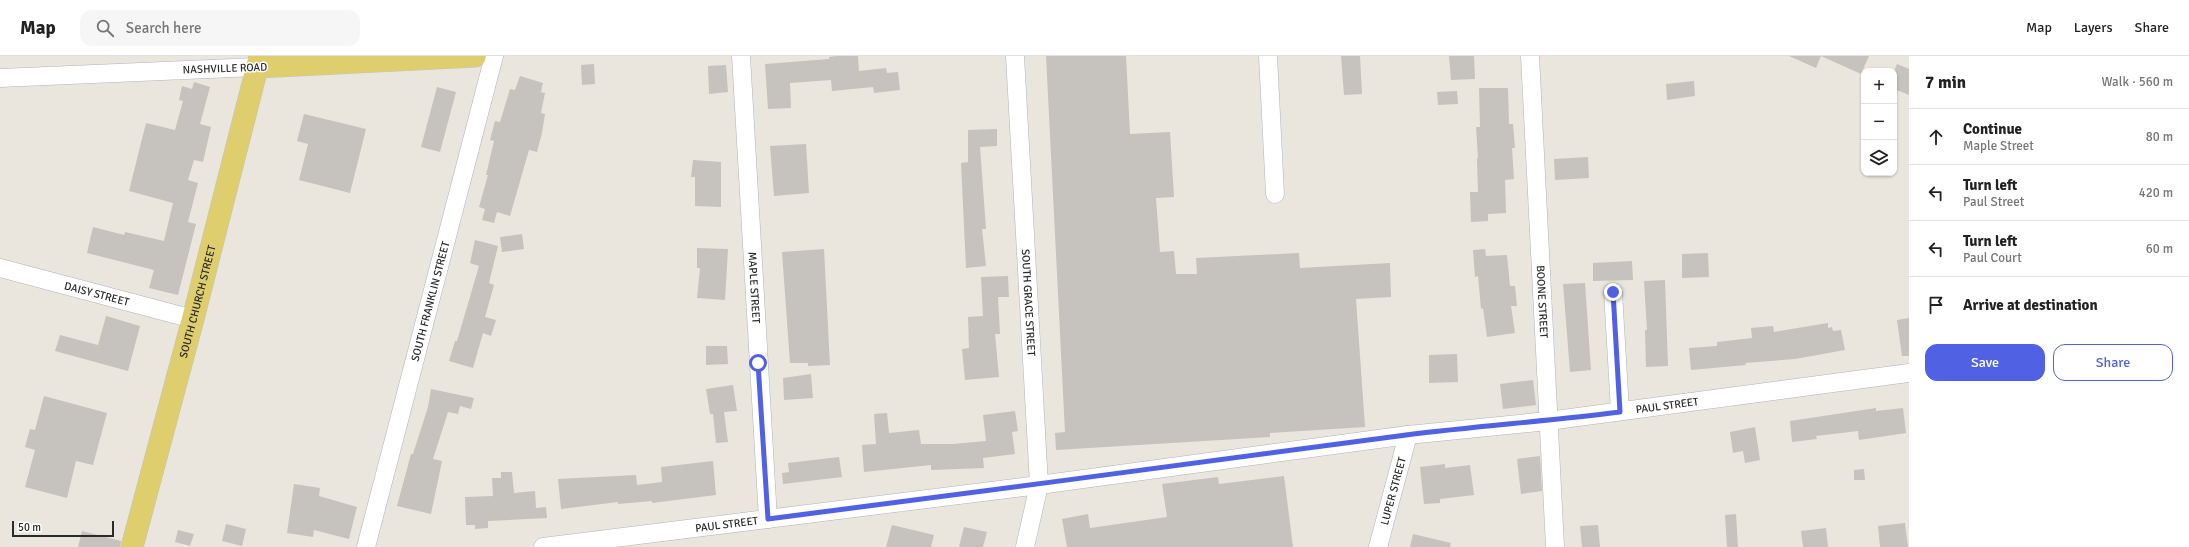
<!DOCTYPE html>
<html lang="en">
<head>
<meta charset="utf-8">
<style>
  body { margin:0; font-family:Signika,sans-serif; background:#f6f6f6; color:#222 }
  .controls { position:absolute; right:12px; top:12px; display:grid; overflow:hidden; border-radius:8px; box-shadow:0 1px 3px #0004 }
  .controls button { width:36px; height:36px; display:grid; place-items:center; padding:0; border:0; border-bottom:1px solid #e0e0e0; background:#fff; color:#222; font:20px sans-serif }
  .scale { position:absolute; left:12px; bottom:10px; width:102px; box-sizing:border-box; padding-left:4px; border:2px solid #2a2a2a; border-top:0; font-size:11px; line-height:14px; white-space:nowrap; color:#2a2a2a; -webkit-text-stroke:3px #fff; paint-order:stroke }
  .stop { position:absolute; width:12px; height:12px; margin:-9px; border:3px solid #5161e4; border-radius:50%; background:#fff }
  .stop.end { background:#5161e4; border-color:#fff; box-shadow:0 1px 4px #0008 }
  .list { margin:0; padding:0; list-style:none }
  h2 { display:flex; justify-content:space-between; align-items:center; height:52px; margin:0; padding:0 16px; font-size:17px }
  h2 small { font-size:13px; font-weight:400; color:#767676 }
  .list li { display:grid; grid-template-columns:26px 1fr auto; gap:12px; align-items:center; box-sizing:border-box; height:56px; padding:0 16px; border-top:1px solid #e0e0e0 }
  .list b { display:block; font-size:15px; white-space:nowrap }
  .list p { margin:0; font-size:13px; white-space:nowrap; color:#767676 }
  .list em { font-size:13px; font-style:normal; color:#767676 }
  .actions { display:flex; gap:8px; padding:12px 16px }
  .actions a { flex:1; padding:9px 0; border:1px solid #5161e4; border-radius:12px; text-align:center; font-size:14px; color:#5161e4 }
  .actions .main { background:#5161e4; color:#fff }
  .icon { flex:none; width:22px; height:22px; fill:none; stroke:currentColor; stroke-width:2; stroke-linecap:round; stroke-linejoin:round }
  .map { position:relative; flex:none; width:1909px; height:491px; overflow:hidden }
  header { display:flex; align-items:center; gap:24px; box-sizing:border-box; height:56px; padding:0 20px; background:#fff; border-bottom:1px solid #e0e0e0 }
  header strong { font-size:19px }
  nav { display:flex; gap:22px; margin-inline-start:auto; font-size:14px }
  .search { width:280px; height:36px; background:#f6f6f6; display:flex; align-items:center; gap:10px; box-sizing:border-box; padding:0 14px; border-radius:12px; color:#767676; font-size:15px }
  main { display:flex }
  aside { flex:1; background:#fff }
  .map>svg:first-child { display:block }
  .building { fill:#c6c2bd }
  .lines { fill:none; stroke-linecap:round; stroke-linejoin:round }
  .minor-casing { stroke:#b1b2bc; stroke-width:19 }
  .major-casing { stroke:#c3c3c3; stroke-width:23 }
  .minor { stroke:#fff; stroke-width:18 }
  .major { stroke:#dfce6d; stroke-width:22 }
  .route { stroke:#5161e4; stroke-width:5 }
  .labels { text-anchor:middle; stroke-width:3; stroke-linejoin:round; paint-order:stroke }
  .street-label { font-size:11px; fill:#2a2a2a; stroke:#fff }
</style>
</head>
<body>
<header>
<strong>Map</strong>
<div class="search"><svg class="icon" aria-label="search" viewBox="0 0 24 24"><circle cx="10" cy="10" r="6"/><path d="M15 15l6 6"/></svg>Search here</div>
<nav><a>Map</a><a>Layers</a><a>Share</a></nav>
</header>
<main>
<div class="map">
<svg width="1909" height="491" viewBox="0 0 1909 491">
  <rect width="100%" height="100%" fill="#eae6dd"/>
  <g class="building">
    <polygon points="837,0 858,0 859,15 886,12 887,17 898,16 900,34 874,37 873,31 832,35 831,24 790,27 791,52 768,53 765,8 829,3 829,1"/>
    <polygon points="1046,0 1126,0 1130,78 1170,76 1174,141 1156,142 1160,196 1174,195 1176,218 1197,218 1196,202 1299,197 1300,212 1390,207 1391,241 1356,243 1365,371 1270,377 1270,381 1056,394 1055,377 1065,376"/>
    <polygon points="1341,0 1360,0 1362,38 1344,39"/>
    <polygon points="1449,0 1474,0 1475,23 1451,24"/>
    <polygon points="1789,0 1869,0 1861,18 1821,0 1816,12"/>
    <polygon points="594,8 595,28 582,29 581,9"/>
    <polygon points="1897,8 1909,13 1909,39 1894,33 1894,16"/>
    <polygon points="726,9 728,36 709,38 708,10"/>
    <polygon points="520,20 543,27 541,36 545,37 541,57 545,58 542,77 537,96 529,94 510,160 497,156 494,167 482,164 485,153 479,151 488,119 486,119 494,85 490,84 495,65 500,66 510,33 515,34"/>
    <polygon points="1694,25 1695,40 1667,44 1666,28"/>
    <polygon points="194,26 210,31 200,68 211,71 203,106 194,104 188,124 198,127 188,166 196,168 178,239 149,232 154,214 87,197 93,171 124,179 125,176 164,185 173,147 129,135 146,67 175,74 183,45 179,44 182,30 192,33"/>
    <polygon points="437,31 456,36 440,96 421,91"/>
    <polygon points="1479,32 1508,32 1509,68 1513,68 1515,92 1512,92 1514,123 1505,124 1506,157 1488,158 1488,165 1471,166 1470,136 1478,136 1477,102 1478,102 1476,71 1480,71"/>
    <polygon points="1457,35 1458,48 1438,49 1437,36"/>
    <polygon points="304,58 366,73 350,137 299,124 308,88 297,85"/>
    <polygon points="997,73 997,90 980,91 986,173 982,173 986,210 966,212 961,107 968,106 968,74"/>
    <polygon points="806,88 809,137 774,140 770,90"/>
    <polygon points="1588,101 1589,122 1555,124 1554,103"/>
    <polygon points="693,104 721,106 721,151 695,150 695,121 691,121"/>
    <polygon points="522,178 524,193 502,196 500,181"/>
    <polygon points="475,184 498,190 489,227 494,229 485,261 496,264 491,280 483,277 473,312 449,305 455,285 457,285 479,210 470,207"/>
    <polygon points="697,192 728,193 725,244 697,242 700,212 697,212"/>
    <polygon points="824,193 830,309 808,310 808,307 790,307 782,196"/>
    <polygon points="1485,193 1486,200 1507,199 1510,230 1515,230 1517,250 1511,250 1515,277 1487,281 1483,252 1481,253 1478,220 1475,221 1473,194"/>
    <polygon points="1708,197 1709,221 1682,222 1682,198"/>
    <polygon points="1632,205 1633,224 1593,225 1593,207"/>
    <polygon points="1008,220 1009,241 998,241 1000,278 995,278 999,321 965,324 962,293 969,292 968,261 983,260 981,221"/>
    <polygon points="1665,224 1668,310 1646,311 1645,274 1647,274 1644,225"/>
    <polygon points="1585,227 1591,314 1570,316 1563,228"/>
    <polygon points="106,260 140,270 128,315 55,295 60,279 98,289"/>
    <polygon points="1909,262 1909,300 1902,300 1897,264"/>
    <polygon points="1828,267 1828,272 1832,271 1833,275 1841,274 1845,294 1795,303 1745,307 1746,309 1691,314 1689,292 1717,290 1717,286 1752,282 1751,272 1773,270 1774,276"/>
    <polygon points="706,290 727,290 728,308 706,309"/>
    <polygon points="1457,298 1458,326 1429,327 1429,299"/>
    <polygon points="811,318 813,342 784,344 783,322"/>
    <polygon points="1533,324 1536,349 1503,353 1500,328"/>
    <polygon points="733,329 737,355 724,356 728,386 716,387 713,358 710,358 706,333"/>
    <polygon points="431,333 474,342 471,353 460,350 458,358 448,356 433,403 442,405 431,458 397,450 411,398 413,398 428,351"/>
    <polygon points="44,340 107,357 93,409 76,405 67,442 25,431 35,394 25,391 30,373 35,374"/>
    <polygon points="1876,352 1876,355 1903,352 1906,377 1859,384 1858,375 1816,380 1817,383 1792,386 1790,365"/>
    <polygon points="1015,355 1018,375 1012,376 1015,398 983,402 984,412 931,414 931,409 864,416 862,389 876,388 874,358 887,357 889,377 919,374 921,388 953,388 986,385 983,359"/>
    <polygon points="1755,371 1760,404 1745,407 1743,395 1733,397 1730,376"/>
    <polygon points="1540,400 1542,435 1521,438 1517,403"/>
    <polygon points="839,401 842,421 783,428 782,417 789,416 788,407"/>
    <polygon points="713,405 716,439 652,447 652,445 618,448 618,446 561,453 558,423 636,419 637,429 662,426 661,411"/>
    <polygon points="1445,408 1445,412 1470,409 1474,439 1440,443 1440,447 1424,448 1420,411"/>
    <polygon points="1864,413 1865,424 1854,424 1854,414"/>
    <polygon points="501,416 512,416 514,437 535,435 536,452 546,451 547,462 488,465 488,472 475,473 475,469 466,469 465,441 493,440 492,422 501,422"/>
    <polygon points="1284,420 1293,491 1067,491 1062,463 1088,458 1090,472 1167,461 1162,428 1218,421 1219,428"/>
    <polygon points="294,428 320,432 319,440 357,451 349,483 314,474 313,481 287,477"/>
    <polygon points="1736,458 1738,491 1727,491 1725,459"/>
    <polygon points="1905,467 1908,491 1880,491 1878,470"/>
    <polygon points="226,468 246,473 242,490 222,485"/>
    <polygon points="892,469 934,479 931,491 886,491"/>
    <polygon points="1598,469 1600,491 1582,491 1580,470"/>
    <polygon points="964,471 987,476 983,491 959,491"/>
    <polygon points="1826,472 1828,491 1803,491 1801,475"/>
    <polygon points="178,474 194,478 190,490 175,486"/>
    <polygon points="82,475 121,485 120,491 78,491"/>
    <polygon points="1413,478 1451,487 1450,491 1410,491"/>
  </g>
  <g class="lines">
    <defs>
      <g id="minor">
        <path id="s1" d="M741 0 768 463"/>
        <path id="s2" d="M1015 0 1039 429 1025 491"/>
        <polyline points="1268,0 1275,138"/>
        <path id="s3" d="M1530 0 1555 491"/>
        <polyline points="0,22 257,11"/>
        <path id="s4" d="M0 212 193 263"/>
        <polyline points="1613,236 1620,355"/>
        <path id="s5" d="M366 491 494 0"/>
        <path id="s6" d="M543 491 1039 429 1408 379 1548 365 1909 317"/>
        <path id="s7" d="M1378 491 1408 379"/>
      </g>
      <g id="major">
        <polyline points="257,11 475,0"/>
        <path id="s8" d="M132 491 193 263 260 0"/>
      </g>
    </defs>
    <use href="#minor" class="minor-casing"/>
    <use href="#major" class="major-casing"/>
    <use href="#minor" class="minor"/>
    <use href="#major" class="major"/>
  </g>
  <g class="lines">
    <path class="route" d="M758 307 768 463C981 436 1193 407 1406 379 1477 370 1549 365 1620 356L1613 236"/>
  </g>
  <g class="labels">
    <g class="street-label">
      <text transform="translate(225 12) rotate(-2)" y="4">NASHVILLE ROAD</text>
      <text dy="4" stroke="none"><textPath href="#s1" startOffset="232">MAPLE STREET</textPath></text>
      <text dy="4" stroke="none"><textPath href="#s4" startOffset="100">DAISY STREET</textPath></text>
      <text dy="4" stroke="none"><textPath href="#s8" startOffset="254">SOUTH CHURCH STREET</textPath></text>
      <text dy="4" stroke="none"><textPath href="#s5" startOffset="254">SOUTH FRANKLIN STREET</textPath></text>
      <text dy="4" stroke="none"><textPath href="#s2" startOffset="247">SOUTH GRACE STREET</textPath></text>
      <text dy="4" stroke="none"><textPath href="#s3" startOffset="246">BOONE STREET</textPath></text>
      <text dy="4" stroke="none"><textPath href="#s6" startOffset="1133">PAUL STREET</textPath></text>
      <text dy="4" stroke="none"><textPath href="#s7" startOffset="58">LUPER STREET</textPath></text>
      <text dy="4" stroke="none"><textPath href="#s6" startOffset="185">PAUL STREET</textPath></text>
    </g>
  </g>
</svg>
<div class="controls">
<button>+</button>
<button>−</button>
<button><svg class="icon" aria-label="layers" viewBox="0 0 24 24"><path d="M12 4l9 5-9 5-9-5zM3 14l9 5 9-5"/></svg></button>
</div>
<div class="scale">50 m</div>
<div class="stop" style="left:758px;top:307px"></div>
<div class="stop end" style="left:1613px;top:236px"></div>
</div>
<aside>
<h2>7 min<small>Walk · 560 m</small></h2>
<ul class="list">
<li><svg class="icon" aria-label="ahead" viewBox="0 0 24 24"><path d="M12 20V5M6 11l6-6 6 6"/></svg><div><b>Continue</b><p>Maple Street</p></div><em>80 m</em></li>
<li><svg class="icon" aria-label="left" viewBox="0 0 24 24"><path d="M17 20v-9H6M10 6l-5 5 5 5"/></svg><div><b>Turn left</b><p>Paul Street</p></div><em>420 m</em></li>
<li><svg class="icon" aria-label="left" viewBox="0 0 24 24"><path d="M17 20v-9H6M10 6l-5 5 5 5"/></svg><div><b>Turn left</b><p>Paul Court</p></div><em>60 m</em></li>
<li><svg class="icon" aria-label="arrive" viewBox="0 0 24 24"><path d="M6 21V4h12l-3 4 3 4H6"/></svg><div><b>Arrive at destination</b></div></li>
</ul>
<div class="actions"><a class="main">Save</a><a>Share</a></div>
</aside>
</main>
</body>
</html>
